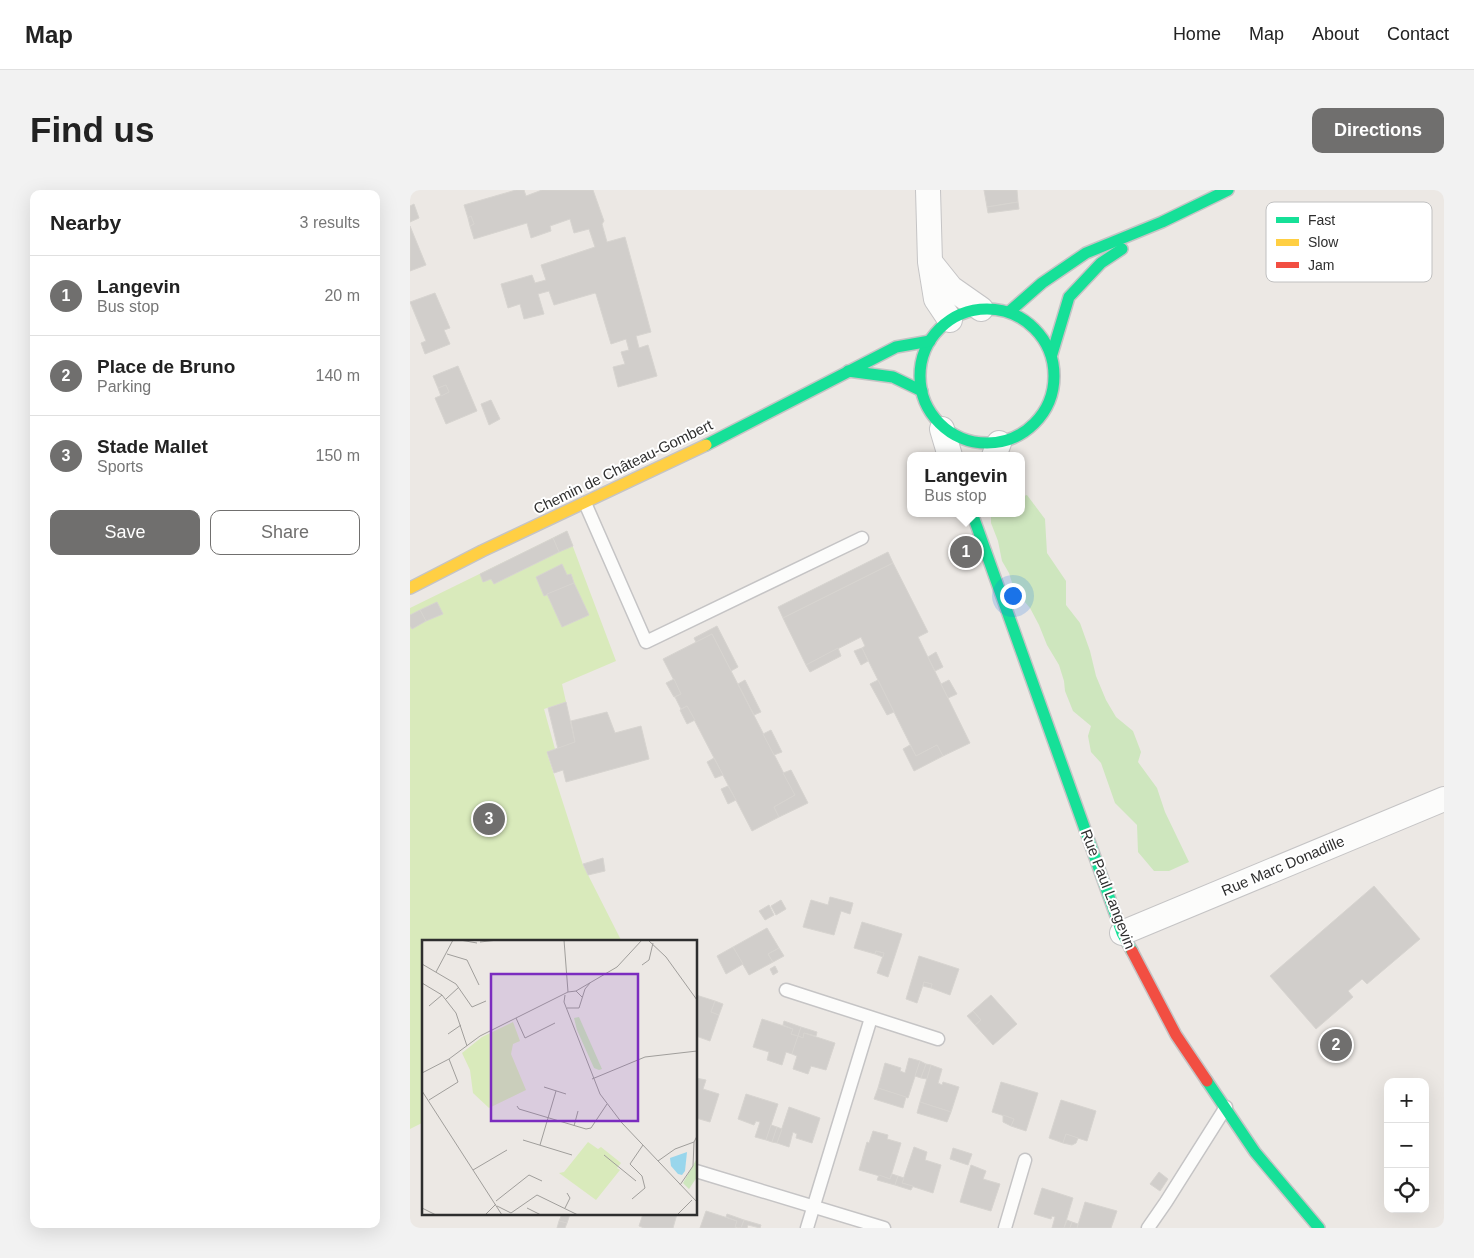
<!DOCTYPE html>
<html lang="en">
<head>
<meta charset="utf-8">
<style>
  body { margin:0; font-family:Arial,sans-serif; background:#f2f2f2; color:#222 }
  .controls { position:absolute; right:15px; bottom:15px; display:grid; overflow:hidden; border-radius:10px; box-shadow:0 5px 20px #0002 }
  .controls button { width:45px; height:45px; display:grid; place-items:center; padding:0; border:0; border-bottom:1px solid #e0e0e0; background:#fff; color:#222; font:25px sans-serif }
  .you { position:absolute; left:602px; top:405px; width:18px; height:18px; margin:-12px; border:4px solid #fff; border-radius:50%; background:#1a73e8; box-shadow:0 0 0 8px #1a73e833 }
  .badge { display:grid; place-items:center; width:32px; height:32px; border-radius:50%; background:#706f6e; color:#fff; font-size:16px; font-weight:700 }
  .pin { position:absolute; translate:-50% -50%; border:2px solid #fff; box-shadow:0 1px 5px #0006 }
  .popup { position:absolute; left:497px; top:262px; width:118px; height:65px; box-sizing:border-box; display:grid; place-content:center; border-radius:10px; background:#fff; filter:drop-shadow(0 1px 4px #0005); font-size:16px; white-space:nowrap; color:#767676 }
  .popup b { font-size:19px; color:#222 }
  .popup::after { content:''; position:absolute; left:50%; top:100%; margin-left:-10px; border:10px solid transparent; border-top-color:#fff }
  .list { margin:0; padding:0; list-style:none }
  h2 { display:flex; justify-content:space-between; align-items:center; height:65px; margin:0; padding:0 20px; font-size:21px }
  h2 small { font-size:16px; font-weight:400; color:#767676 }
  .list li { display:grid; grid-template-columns:32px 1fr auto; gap:15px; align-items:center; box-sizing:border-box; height:80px; padding:0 20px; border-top:1px solid #e0e0e0 }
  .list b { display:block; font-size:19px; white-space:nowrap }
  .list p { margin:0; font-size:16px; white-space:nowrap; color:#767676 }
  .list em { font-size:16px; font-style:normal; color:#767676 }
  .actions { display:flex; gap:10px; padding:15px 20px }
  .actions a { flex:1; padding:11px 0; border:1px solid #706f6e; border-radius:10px; text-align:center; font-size:18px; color:#706f6e }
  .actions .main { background:#706f6e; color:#fff }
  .icon { flex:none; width:28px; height:28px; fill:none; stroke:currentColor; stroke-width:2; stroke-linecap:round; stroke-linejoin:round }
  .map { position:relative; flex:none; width:1034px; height:1038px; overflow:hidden; border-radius:10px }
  header { display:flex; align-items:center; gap:30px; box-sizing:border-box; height:70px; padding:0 25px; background:#fff; border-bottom:1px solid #e0e0e0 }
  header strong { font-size:24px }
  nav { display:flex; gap:28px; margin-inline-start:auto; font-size:18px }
  .intro { display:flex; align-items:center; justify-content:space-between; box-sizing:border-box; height:120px; padding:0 30px }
  h1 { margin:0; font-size:35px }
  .button { padding:12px 22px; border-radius:10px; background:#706f6e; color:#fff; font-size:18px; font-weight:700 }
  main { display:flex; gap:30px; padding:0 30px }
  aside { flex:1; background:#fff; border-radius:10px; box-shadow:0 5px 20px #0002 }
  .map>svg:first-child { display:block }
  .green { fill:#cee6be }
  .pitch { fill:#d9eabb }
  .building { fill:#d1cecb; stroke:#d7d4d0 }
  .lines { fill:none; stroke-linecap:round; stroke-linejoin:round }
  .lane-casing { stroke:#c5c4c5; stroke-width:15 }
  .street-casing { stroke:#c5c4c5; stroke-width:26 }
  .fast-casing { stroke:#c5c4c5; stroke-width:14 }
  .slow-casing { stroke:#c5c4c5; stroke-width:14 }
  .jam-casing { stroke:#c5c4c5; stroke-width:14 }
  .lane { stroke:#fcfcfb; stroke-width:12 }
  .street { stroke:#fcfcfb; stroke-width:24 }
  .fast { stroke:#16e098; stroke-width:11 }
  .slow { stroke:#ffcf43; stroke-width:11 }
  .jam { stroke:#f24e42; stroke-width:11 }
  .labels { text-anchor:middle; stroke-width:4; stroke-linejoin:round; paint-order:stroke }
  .street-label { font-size:15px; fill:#2e2e2e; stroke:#fff }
  .inset-road { fill:none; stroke:#a09e9b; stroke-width:1 }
  .view { fill:#7b2cbf; fill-opacity:0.15; stroke:#7b2cbf; stroke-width:2.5 }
  .inset-edge { fill:none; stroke:#2e2e2e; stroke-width:2.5 }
  .key { fill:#fff; stroke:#c0c0c0; stroke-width:1 }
  .key-label { font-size:14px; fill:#2e2e2e }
</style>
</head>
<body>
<header>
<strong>Map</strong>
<nav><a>Home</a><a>Map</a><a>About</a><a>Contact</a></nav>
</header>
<div class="intro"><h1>Find us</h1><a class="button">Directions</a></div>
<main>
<aside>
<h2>Nearby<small>3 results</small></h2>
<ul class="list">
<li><span class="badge">1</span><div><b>Langevin</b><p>Bus stop</p></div><em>20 m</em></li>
<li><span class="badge">2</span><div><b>Place de Bruno</b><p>Parking</p></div><em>140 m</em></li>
<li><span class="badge">3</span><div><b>Stade Mallet</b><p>Sports</p></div><em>150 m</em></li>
</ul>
<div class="actions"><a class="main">Save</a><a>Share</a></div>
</aside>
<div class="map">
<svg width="1034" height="1038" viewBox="0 0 1034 1038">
  <rect width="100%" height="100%" fill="#ece8e4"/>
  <polygon class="green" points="617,305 635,329 637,363 656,391 656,415 670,433 680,461 686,486 696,510 706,527 723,541 731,562 728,572 747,598 755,622 779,672 759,681 744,681 728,662 727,635 705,613 691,573 681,562 678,546 681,536 663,521 655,501 654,491 649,475 637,455 629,435 620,418 604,399 599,383 592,371 588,351 581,333 581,323 611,323 611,307"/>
  <polygon class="pitch" points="157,341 206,471 152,494 156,512 134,519 145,559 137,563 173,675 212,752 14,752 14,932 0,939 0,418"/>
  <g class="building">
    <polygon points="106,0 114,0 116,6 132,0 183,0 194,31 192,34 197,52 215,47 241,142 226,146 229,158 238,155 247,186 208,197 203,177 215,174 211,162 219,160 216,149 201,154 186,104 185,103 144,115 139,101 128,104 134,124 114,129 110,114 98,118 91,94 122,85 125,93 136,90 131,75 185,57 179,39 164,43 160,29 140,36 141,41 121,48 117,33 64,49 60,36 64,34 61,26 58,28 54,15"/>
    <polygon points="574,0 607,0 608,12 577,17"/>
    <polygon points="608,12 609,19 578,23 577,17"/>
    <polygon points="4,14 9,28 0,32 0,16"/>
    <polygon points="61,26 64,34 60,36 58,28"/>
    <polygon points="0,36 16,75 0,81"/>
    <polygon points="25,103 40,138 34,140 40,154 15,164 11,153 16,151 0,112"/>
    <polygon points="48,176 67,221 36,234 25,208 39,202 36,195 28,198 23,186"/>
    <polygon points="36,195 39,202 31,206 28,198"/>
    <polygon points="81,210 90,229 79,235 71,214"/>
    <polygon points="157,341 163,356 149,362 143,348"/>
    <polygon points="143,348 149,362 84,394 81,389 73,392 70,384"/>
    <polygon points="478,362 483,373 373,428 368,417"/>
    <polygon points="483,373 518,442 508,447 560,553 533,566 527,555 506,566 452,458 455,456 451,447 396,475 373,428"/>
    <polygon points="152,374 157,385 161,384 164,393 134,406 126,387"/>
    <polygon points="164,393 179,425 152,437 137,404"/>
    <polygon points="27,412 33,424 16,431 10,420"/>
    <polygon points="10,420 16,431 2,439 0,436 0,425"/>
    <polygon points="307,436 328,477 321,481 302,444 286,452 284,448"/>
    <polygon points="302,444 385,605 364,617 369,627 342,641 277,516 271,519 265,507 271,504 253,469"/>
    <polygon points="428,458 431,466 400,482 396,475"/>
    <polygon points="452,458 458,471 451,475 444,461"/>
    <polygon points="526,462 533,477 525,481 518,467"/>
    <polygon points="264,489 271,504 264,507 256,493"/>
    <polygon points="335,490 351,522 344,525 328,494"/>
    <polygon points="468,490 484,522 477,525 460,494"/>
    <polygon points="539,490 547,504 538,508 531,494"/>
    <polygon points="156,512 165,552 148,559 138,518"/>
    <polygon points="277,516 285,530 277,534 270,520"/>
    <polygon points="197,522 205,543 231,536 239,569 156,592 153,580 144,583 137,562 165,552 161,531"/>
    <polygon points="361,540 372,562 364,565 353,544"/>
    <polygon points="500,555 506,566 527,555 533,566 504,581 493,559"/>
    <polygon points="304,568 313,585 305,588 297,572"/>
    <polygon points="381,580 398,613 369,627 364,617 385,605 373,583"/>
    <polygon points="318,596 326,610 318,614 311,599"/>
    <polygon points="193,668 195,681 178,685 173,674"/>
    <polygon points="964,696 1010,749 957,794 952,789 938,801 943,807 906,839 860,786"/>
    <polygon points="420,707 443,713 440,724 431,721 424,745 393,737 401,710 418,715"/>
    <polygon points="371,710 376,719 366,725 361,716"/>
    <polygon points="359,715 364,725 355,730 349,721"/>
    <polygon points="452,732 492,744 478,787 467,783 474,763 466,761 465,764 444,758"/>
    <polygon points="357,738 369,758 358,764 363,772 339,785 323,757"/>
    <polygon points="323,757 333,774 316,784 307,766"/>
    <polygon points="369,758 374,766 363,772 358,764"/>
    <polygon points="466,761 474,763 473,767 465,764"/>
    <polygon points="509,766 549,779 540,805 521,798 522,794 514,792 507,813 496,809"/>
    <polygon points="365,776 368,782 363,785 360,779"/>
    <polygon points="514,792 522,794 521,798 513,796"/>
    <polygon points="286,805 305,811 301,822 309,825 300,851 286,846"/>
    <polygon points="581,805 607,834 583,855 565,835 571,830 563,821"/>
    <polygon points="305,811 313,814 309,825 301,822"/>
    <polygon points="563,821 571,830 565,835 557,826"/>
    <polygon points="352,829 383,839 381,844 388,846 382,864 376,862 372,875 357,870 359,862 343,857"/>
    <polygon points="374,831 391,837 388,846 381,844 383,839 373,835"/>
    <polygon points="391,837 407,842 406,846 394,843 393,848 388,846"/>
    <polygon points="394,843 425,853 416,880 401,876 398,884 383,879 387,866 382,864 388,846 393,848"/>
    <polygon points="499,868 510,871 498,908 468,898 475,873 491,878 490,881 495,883"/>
    <polygon points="510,871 516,874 511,888 505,886"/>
    <polygon points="516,874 521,875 517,889 511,888"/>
    <polygon points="521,875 532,879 528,893 532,895 533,892 549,897 541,922 510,912"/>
    <polygon points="286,888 296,890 293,899 309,904 300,932 286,928"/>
    <polygon points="591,892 628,903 616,941 601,936 604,929 582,922"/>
    <polygon points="468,898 496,907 493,918 464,909"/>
    <polygon points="336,904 368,914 356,950 345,947 350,932 346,931 344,935 328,929"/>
    <polygon points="651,910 686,921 677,951 656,944 653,953 639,948"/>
    <polygon points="510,912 541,922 537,932 507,923"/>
    <polygon points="379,917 410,928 402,953 386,948 387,944 383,942 379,957 367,953"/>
    <polygon points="593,925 604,929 601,936 593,932"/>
    <polygon points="361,935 367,937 362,952 356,950"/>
    <polygon points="367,937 372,939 367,953 362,952"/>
    <polygon points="463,941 478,945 477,949 491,953 480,989 449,980 457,952 459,953"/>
    <polygon points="656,944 668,948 666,953 662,955 653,953"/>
    <polygon points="504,957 517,962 515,970 531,975 523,1003 492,993"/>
    <polygon points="543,958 562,964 558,975 540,969"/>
    <polygon points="561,975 576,981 573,989 590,994 581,1021 550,1012"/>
    <polygon points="749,982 758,989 750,1001 740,994"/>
    <polygon points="482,984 488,986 485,995 467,990 469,985 480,989"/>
    <polygon points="488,986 494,988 492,993 503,996 501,1000 485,995"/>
    <polygon points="632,998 663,1008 654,1038 642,1038 645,1027 642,1026 641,1029 624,1024"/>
    <polygon points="675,1012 707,1021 701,1038 667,1038"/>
    <polygon points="296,1021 327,1031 325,1038 290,1038"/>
    <polygon points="152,1024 160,1024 157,1033 149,1031"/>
    <polygon points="233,1024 267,1024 263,1038 234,1038 229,1036"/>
    <polygon points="317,1024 334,1030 331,1038 325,1037 327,1031 316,1027"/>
    <polygon points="334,1030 351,1035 350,1038 338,1035 337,1038 331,1038"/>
    <polygon points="657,1030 662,1032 660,1038 654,1038"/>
    <polygon points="149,1031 157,1033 155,1038 147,1038"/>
    <polygon points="662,1032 668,1034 667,1038 660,1038"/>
  </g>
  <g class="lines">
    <defs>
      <g id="lane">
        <polyline points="175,313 236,452 452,348"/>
        <polyline points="376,800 528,849"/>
        <polyline points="286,981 474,1038"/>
        <polyline points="397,1038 461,828"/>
        <polyline points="595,1038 615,970"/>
        <polyline points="738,1038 756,1012 816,917"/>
      </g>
      <g id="street">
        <polyline points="518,0 520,72 526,109 540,130"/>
        <polyline points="521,73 541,98 571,119"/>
        <polyline points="532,239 540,266"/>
        <polyline points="584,266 589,253"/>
        <polyline points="712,743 1034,609"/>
      </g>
      <g id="fast">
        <circle cx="577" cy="186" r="67"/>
        <polyline points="599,122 632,93 676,63 752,32 818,0"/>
        <polyline points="642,164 659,107 691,73 712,59"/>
        <polyline points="438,181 483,187 512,201"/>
        <polyline points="296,255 486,157 520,151"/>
        <polyline points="562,323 712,743 722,761"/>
        <polyline points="797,891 845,962 909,1038"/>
      </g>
      <polyline id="slow" points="0,398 72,361 296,255"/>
      <polyline id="jam" points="722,761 766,845 797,891"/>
    </defs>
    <use href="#lane" class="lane-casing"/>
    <use href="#street" class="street-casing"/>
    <use href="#fast" class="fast-casing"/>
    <use href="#slow" class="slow-casing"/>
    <use href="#jam" class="jam-casing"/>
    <use href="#lane" class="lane"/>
    <use href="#street" class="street"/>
    <use href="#fast" class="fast"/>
    <use href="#slow" class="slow"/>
    <use href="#jam" class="jam"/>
  </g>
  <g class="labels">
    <g class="street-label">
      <text transform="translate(213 277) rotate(-26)" y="5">Chemin de Château-Gombert</text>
      <text transform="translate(873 676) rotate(-23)" y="5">Rue Marc Donadille</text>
      <text transform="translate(698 699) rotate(69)" y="5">Rue Paul Langevin</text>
    </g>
  </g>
  <g transform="translate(12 750)">
    <rect width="275" height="275" fill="#ece8e4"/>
    <path d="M157 77 180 129 177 130 172 128 155 90 152 78ZM275 204V237L267 249 261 243 274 220Z" fill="#cee6be"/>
    <path d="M91 82 98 101 91 104 89 114 104 150 67 168 51 153 48 130 40 113 60 97ZM166 202 176 209 179 207 199 223 195 228 198 230 174 260 137 233 142 232Z" fill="#d9eabb"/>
    <path d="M265 212 263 231 260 235 256 234 249 226 248 218Z" fill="#99d6ec"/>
    <path class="inset-road" d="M38 0 55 3M142 0 146 52M226 0 244 17 275 60M58 2 76 0M25 14 45 20 57 45M0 24 34 44 50 67 64 61M220 25 227 20 231 3M14 32 31 0M0 43 20 55 34 73 45 106M154 51 195 27 220 0M143 55 142 62 178 154 200 183 275 262M24 59 37 47M7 66 20 55M145 68H157L163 49 168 43M94 78 103 98 133 83M26 94 39 85M0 133 27 119 58 96 146 52 154 51 160 57M170 139 223 117 275 111M122 147 144 154M0 151 80 275M7 160 36 142 27 119M95 166 97 169 164 189 169 188 185 164M152 186 156 171M101 200 150 215M118 205 134 151M182 215 214 241M236 221 253 209 272 202 275 196M51 230 85 210M258 245 271 226 272 202M210 259 223 248 220 236 208 224 221 205M74 261 107 235 120 241M75 266 89 273 115 255 156 275M0 268 14 275M105 268 119 275M143 268 148 258 145 253M63 275 74 264M255 275 270 260"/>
    <path class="view" d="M69 34H216V181H69Z"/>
    <rect width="275" height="275" class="inset-edge"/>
  </g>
  <rect x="856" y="12" width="166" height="80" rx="8" class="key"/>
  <rect x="866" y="27" width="23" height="6" fill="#16e098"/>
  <rect x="866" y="49" width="23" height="7" fill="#ffcf43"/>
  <rect x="866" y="72" width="23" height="6" fill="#f24e42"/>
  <g class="key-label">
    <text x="898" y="35">Fast</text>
    <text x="898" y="57">Slow</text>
    <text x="898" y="80">Jam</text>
  </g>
</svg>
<div class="controls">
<button>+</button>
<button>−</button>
<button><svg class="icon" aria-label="locate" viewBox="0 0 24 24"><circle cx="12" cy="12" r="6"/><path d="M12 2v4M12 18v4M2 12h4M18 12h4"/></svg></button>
</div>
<div class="you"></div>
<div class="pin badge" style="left:556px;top:362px">1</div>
<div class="popup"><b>Langevin</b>Bus stop</div>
<div class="pin badge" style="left:926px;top:855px">2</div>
<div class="pin badge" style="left:79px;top:629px">3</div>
</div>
</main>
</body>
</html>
